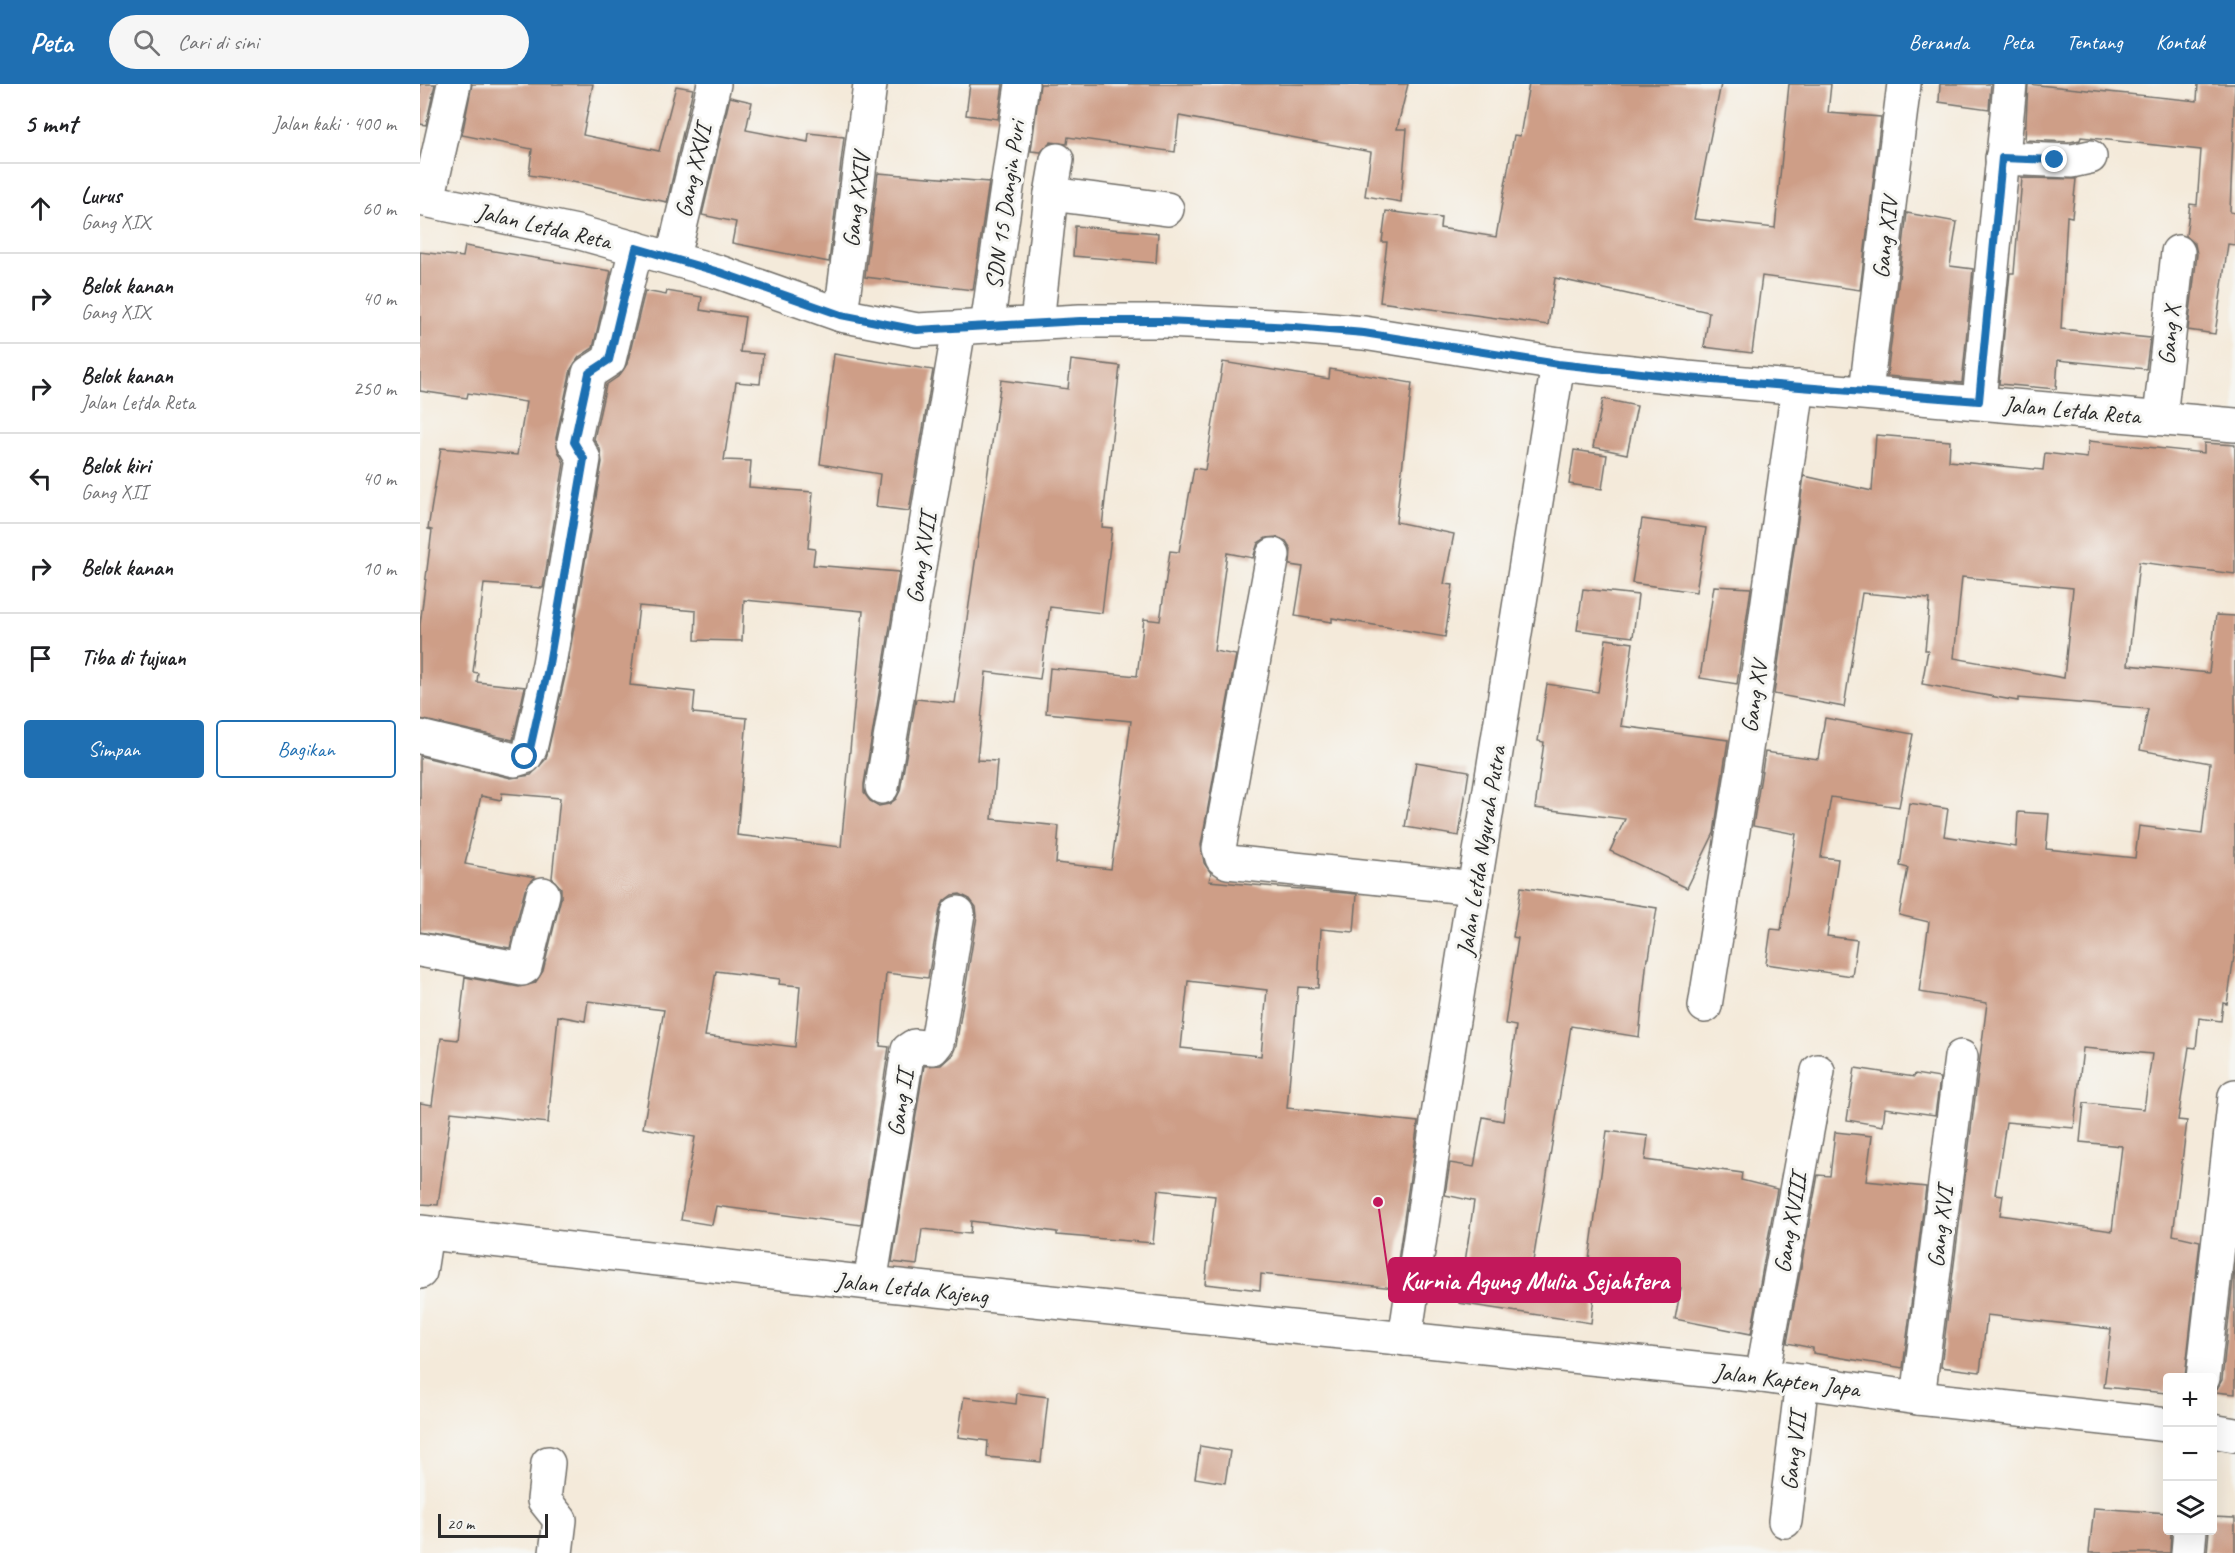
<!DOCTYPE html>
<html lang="id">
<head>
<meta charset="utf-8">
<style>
  body { margin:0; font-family:Caveat,sans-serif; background:#f6f6f6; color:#202124 }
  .controls { position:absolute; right:18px; bottom:18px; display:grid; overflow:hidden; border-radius:6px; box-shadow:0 6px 24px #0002 }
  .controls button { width:54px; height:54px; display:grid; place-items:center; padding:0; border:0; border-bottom:2px solid #e0e0e0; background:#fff; color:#202124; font:30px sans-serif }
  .scale { position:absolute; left:18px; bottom:15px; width:110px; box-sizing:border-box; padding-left:6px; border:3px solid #2b2b2b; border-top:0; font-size:16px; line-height:21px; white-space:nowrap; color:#2b2b2b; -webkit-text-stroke:4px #f6f6f2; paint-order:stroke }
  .stop { position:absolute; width:18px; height:18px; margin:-14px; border:4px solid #1f6fb2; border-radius:50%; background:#fff }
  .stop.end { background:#1f6fb2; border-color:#fff; box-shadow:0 2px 6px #0008 }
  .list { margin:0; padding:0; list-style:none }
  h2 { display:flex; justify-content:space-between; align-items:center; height:78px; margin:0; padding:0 24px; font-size:26px }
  h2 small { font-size:20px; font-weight:400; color:#757577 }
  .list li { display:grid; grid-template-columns:39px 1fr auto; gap:18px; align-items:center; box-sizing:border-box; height:90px; padding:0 24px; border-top:2px solid #e0e0e0 }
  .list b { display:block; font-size:22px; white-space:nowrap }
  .list p { margin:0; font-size:20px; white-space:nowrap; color:#757577 }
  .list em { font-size:20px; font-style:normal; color:#757577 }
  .actions { display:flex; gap:12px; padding:18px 24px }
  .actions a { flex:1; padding:14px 0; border:2px solid #1f6fb2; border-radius:6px; text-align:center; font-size:21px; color:#1f6fb2 }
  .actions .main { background:#1f6fb2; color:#fff }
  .icon { flex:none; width:33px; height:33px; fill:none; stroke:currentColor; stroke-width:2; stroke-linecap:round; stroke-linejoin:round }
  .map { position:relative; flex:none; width:1815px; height:1469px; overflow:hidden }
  header { display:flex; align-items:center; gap:36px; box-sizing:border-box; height:84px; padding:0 30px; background:#1f6fb2; color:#fff }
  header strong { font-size:28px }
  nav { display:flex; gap:33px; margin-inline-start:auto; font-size:21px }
  .search { width:420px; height:54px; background:#f6f6f6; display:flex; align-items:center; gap:15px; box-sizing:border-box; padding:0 21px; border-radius:33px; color:#757577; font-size:22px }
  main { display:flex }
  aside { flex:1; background:#fff }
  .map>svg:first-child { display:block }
  .building { fill:#ce9e87; fill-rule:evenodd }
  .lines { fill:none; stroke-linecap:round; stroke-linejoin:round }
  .street-casing { stroke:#716e68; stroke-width:36 }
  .secondary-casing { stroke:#716e68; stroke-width:36 }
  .street { stroke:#fff; stroke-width:33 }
  .secondary { stroke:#fff; stroke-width:33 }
  .route { stroke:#1f6fb2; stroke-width:8 }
  .labels { text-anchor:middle; stroke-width:6; stroke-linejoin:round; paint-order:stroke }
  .street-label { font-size:24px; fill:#2b2b2b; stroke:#f6f6f2 }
  .leader { fill:none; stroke:#c2185b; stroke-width:2 }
  .callout-dot { fill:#c2185b; stroke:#f6f6f2; stroke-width:2 }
  .callout { fill:#c2185b; stroke:#c2185b; stroke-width:2 }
  .callout-label { font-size:26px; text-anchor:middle; font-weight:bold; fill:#fff }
</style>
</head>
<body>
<header>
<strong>Peta</strong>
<div class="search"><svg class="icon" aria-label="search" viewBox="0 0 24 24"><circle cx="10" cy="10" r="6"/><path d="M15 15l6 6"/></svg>Cari di sini</div>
<nav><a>Beranda</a><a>Peta</a><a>Tentang</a><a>Kontak</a></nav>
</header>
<main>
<aside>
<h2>5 mnt<small>Jalan kaki · 400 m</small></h2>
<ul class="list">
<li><svg class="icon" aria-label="ahead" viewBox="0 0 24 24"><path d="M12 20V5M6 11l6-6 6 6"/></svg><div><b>Lurus</b><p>Gang XIX</p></div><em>60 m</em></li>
<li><svg class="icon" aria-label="right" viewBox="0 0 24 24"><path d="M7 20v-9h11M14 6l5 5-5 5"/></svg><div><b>Belok kanan</b><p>Gang XIX</p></div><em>40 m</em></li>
<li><svg class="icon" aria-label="right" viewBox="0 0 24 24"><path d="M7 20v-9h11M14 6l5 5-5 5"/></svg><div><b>Belok kanan</b><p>Jalan Letda Reta</p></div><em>250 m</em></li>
<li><svg class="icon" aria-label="left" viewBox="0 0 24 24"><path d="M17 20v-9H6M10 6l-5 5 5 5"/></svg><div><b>Belok kiri</b><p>Gang XII</p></div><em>40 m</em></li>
<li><svg class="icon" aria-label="right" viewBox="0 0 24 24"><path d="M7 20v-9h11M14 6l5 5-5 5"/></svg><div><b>Belok kanan</b></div><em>10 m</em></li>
<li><svg class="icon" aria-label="arrive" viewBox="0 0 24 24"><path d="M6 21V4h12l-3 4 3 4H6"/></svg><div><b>Tiba di tujuan</b></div></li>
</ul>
<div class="actions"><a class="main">Simpan</a><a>Bagikan</a></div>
</aside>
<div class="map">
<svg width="1815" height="1469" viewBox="0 0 1815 1469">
  <rect width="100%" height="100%" fill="#f6f6f2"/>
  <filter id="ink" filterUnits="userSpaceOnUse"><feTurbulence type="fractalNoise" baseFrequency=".0167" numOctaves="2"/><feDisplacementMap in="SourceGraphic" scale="12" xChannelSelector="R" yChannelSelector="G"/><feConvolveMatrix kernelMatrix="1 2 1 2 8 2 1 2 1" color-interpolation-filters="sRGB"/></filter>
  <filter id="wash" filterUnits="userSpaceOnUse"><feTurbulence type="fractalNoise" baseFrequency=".008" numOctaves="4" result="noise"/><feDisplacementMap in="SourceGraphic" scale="24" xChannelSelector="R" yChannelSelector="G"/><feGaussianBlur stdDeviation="1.35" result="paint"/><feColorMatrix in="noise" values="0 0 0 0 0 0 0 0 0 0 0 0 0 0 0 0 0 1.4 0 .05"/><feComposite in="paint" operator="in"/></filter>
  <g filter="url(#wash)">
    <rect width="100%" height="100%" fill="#f4eada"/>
    <g id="blocks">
      <g class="building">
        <polygon points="0,0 15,0 6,41 0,40"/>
        <polygon points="52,0 173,0 163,51 239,67 256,2 273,5 247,118 164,100 109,91 112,65 42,51"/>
        <polygon points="550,0 583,0 578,35 546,31"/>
        <polygon points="620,0 988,0 977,45 987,45 981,118 945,112 951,68 759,32 755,68 648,53 647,60 631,58 621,68 611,67"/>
        <polygon points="1109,0 1301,0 1274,135 1355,144 1369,0 1411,0 1408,29 1461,33 1440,206 1342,192 1332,269 1284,263 1289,228 1135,194 1128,241 960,218 967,158 962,158 966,127 1021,134 1020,144 1076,153 1094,51 1100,52"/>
        <polygon points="1520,0 1571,0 1569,25 1519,18"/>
        <polygon points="1608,0 1777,17 1778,0 1815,0 1810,128 1815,129 1815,161 1808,160 1795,250 1768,246 1777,170 1775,160 1766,152 1770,120 1777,121 1781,66 1661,53 1660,56 1650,58 1605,56"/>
        <polygon points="310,13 332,18 326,46 388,58 389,49 424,53 409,178 312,159 316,138 282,131"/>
        <polygon points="458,89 569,98 553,206 445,193"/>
        <polygon points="1602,94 1656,95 1652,133 1647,132 1641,245 1730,254 1726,285 1638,276 1636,305 1579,300 1590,189 1594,189"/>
        <polygon points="1487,129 1537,138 1530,182 1553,185 1542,299 1467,292"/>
        <polygon points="655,142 738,149 736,179 653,172"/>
        <polygon points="45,162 191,187 173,264 159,273 151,285 136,354 138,367 144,379 123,504 64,500 53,588 58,589 57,598 105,603 93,656 0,635 0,541 12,446 8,445 21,364 97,371 106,318 48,309 47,314 0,307 0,168 43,173"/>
        <path d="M225 207 246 211 247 207 282 213 280 226 325 233 320 268 343 270 340 300 316 298 304 376 331 377 329 403 393 408 388 464 395 465 393 481 479 488 444 700V709L450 717 459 722 469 720 476 715 480 707 496 615 535 619 581 296 648 305 651 276 700 282 682 443 692 444 682 529 630 523 620 595 566 588 557 676 577 677 572 735 639 742 636 779 691 785 711 637 626 629 630 584 717 592 724 535 740 537 750 467 759 468 774 384 785 386 803 278 909 295 910 285 992 299 976 438 1034 450 1024 500 1033 501 1025 553 912 534V538L875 532 883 483 870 481 871 465 866 457 857 453 846 454 838 459 833 474 807 469 794 567 816 571 781 761 784 779 791 789 789 797 937 810 934 848 901 845 898 904 878 903 867 1024 998 1038 974 1204 841 1190 840 1206 785 1200 795 1112 738 1106 733 1159 637 1151V1148L551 1137 550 1150 502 1145 497 1181 472 1178 504 982 521 981 532 971 536 962 557 832 556 823 550 815 540 810 532 811 524 817 520 825 508 894 466 889 460 962 469 963 441 1141 296 1122 292 1141 261 1136 275 1053 223 1044 244 926 168 917 165 937 138 932 128 1039 31 1028 18 1121 0 1120V1019L12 1021 21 954 38 956 45 893 99 903 115 899 123 887 141 814V804L132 794 140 714 82 709 81 716 61 712 45 780 115 793 105 806 90 864 0 848V672L91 694 111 691 126 675 147 584 182 378 180 365 174 355 186 301 199 292 207 280ZM324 516 443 527 421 763 317 751 327 634 273 629 275 608 210 601 219 522 276 527 275 556 322 557ZM296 887 360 895 359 900 380 902 375 963 285 952ZM768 897 847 906 841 972 761 964Z"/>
        <polygon points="414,270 513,286 489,427 456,423 460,390 400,380"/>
        <polygon points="1183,315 1217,322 1207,370 1173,363"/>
        <path d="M1456 351 1530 357 1529 377 1623 386 1625 369 1667 374 1669 357 1784 369V359L1815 361V490L1719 478 1708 581 1789 589 1796 531 1815 532V866L1807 920 1803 919 1801 937 1779 934 1776 964 1769 963 1758 1036 1767 1037 1753 1151 1780 1157 1765 1293H1748L1746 1309 1684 1303 1691 1245 1567 1231 1560 1288 1521 1283 1567 919 1499 908 1509 838 1479 831 1488 784 1480 782 1489 719 1528 725 1524 752 1596 763 1598 728 1629 730 1626 765 1715 774 1719 742 1782 750 1790 679 1720 666 1728 625 1598 614V617L1502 600 1508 566H1505L1510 515 1442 509 1424 623 1354 610 1384 392 1452 407ZM1542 493 1653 504 1644 594 1534 574ZM1663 964 1732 970 1724 1025 1664 1019 1660 1058 1702 1062 1692 1147 1580 1131 1583 1111 1575 1110 1586 1038 1654 1044Z"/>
        <polygon points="1154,366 1187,371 1182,405 1149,400"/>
        <polygon points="1222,435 1286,444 1276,508 1212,499"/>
        <polygon points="1294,502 1331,504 1317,600 1280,594"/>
        <polygon points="1163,505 1218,511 1213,553 1157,546"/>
        <polygon points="1186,555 1213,559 1201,642 1308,656 1294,749 1267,804 1190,767 1205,735 1115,724 1124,658 1118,657 1127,600 1178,608"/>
        <polygon points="1405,634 1493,650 1479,723 1411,713 1401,773 1418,775 1407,852 1437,856 1432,892 1346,880 1351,845 1361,846 1376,750 1333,742 1345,668 1398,675"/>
        <polygon points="996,678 1049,687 1039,752 985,743"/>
        <polygon points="1101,803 1237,824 1229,874 1227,874 1219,953 1151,942 1110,1196 1175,1203 1171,1239 1039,1219 1054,1117 1025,1111 1030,1079 1054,1083 1063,1033 1083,1037 1096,942 1085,940 1098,854 1093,853"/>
        <polygon points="1435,984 1494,993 1495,990 1520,994 1515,1031 1465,1024 1463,1042 1427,1036"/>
        <polygon points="1187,1047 1228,1052 1225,1076 1322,1089 1321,1096 1357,1105 1331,1250 1255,1235 1261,1204 1167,1190"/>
        <polygon points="1415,1048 1452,1052 1446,1097 1506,1103 1483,1284 1393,1269 1393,1264 1367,1259 1398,1091 1410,1092"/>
        <polygon points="1815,1178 1815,1310 1795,1308 1802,1296"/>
        <polygon points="597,1309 628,1313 621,1378 567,1373 568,1357 538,1353 544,1313 596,1320"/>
        <polygon points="780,1362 810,1367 805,1399 775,1394"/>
        <polygon points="1674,1424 1748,1429 1748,1446 1751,1446 1750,1469 1669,1469"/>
        <polygon points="1792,1433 1815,1434 1815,1469 1787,1469 1789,1446 1792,1446"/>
      </g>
    </g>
  </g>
  <g filter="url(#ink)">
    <use href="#blocks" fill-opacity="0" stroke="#716e68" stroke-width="1.5"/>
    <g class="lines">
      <defs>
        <g id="street">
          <polyline points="1582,74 1652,77 1670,73"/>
          <polyline points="631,110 637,76"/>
          <polyline points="8,116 34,0"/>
          <polyline points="253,173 294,0"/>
          <polyline points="421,231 450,0"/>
          <polyline points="617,239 631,110 747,125"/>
          <polyline points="567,242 602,0"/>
          <polyline points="1446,307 1484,0"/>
          <polyline points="1559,317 1590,0"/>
          <polyline points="1740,334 1758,168"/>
          <polyline points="853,471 799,764 802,774 808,778 1055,804"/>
          <polyline points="0,653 95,676 105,673 110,665 129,580 164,375 154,358 169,289 189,276 216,164"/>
          <polyline points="462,703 539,244"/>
          <polyline points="0,866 102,885 105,883 123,810"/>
          <polyline points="1285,922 1337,596 1378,303"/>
          <polyline points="0,1188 6,1149"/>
          <polyline points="450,1199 488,966 494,962 513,964 517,959 538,829"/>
          <polyline points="985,1255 1020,1018 1138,280"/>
          <polyline points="1342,1292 1398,987"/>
          <polyline points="1783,1294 1815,1012"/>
          <polyline points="1498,1314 1541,973"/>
          <polyline points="128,1379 124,1416 140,1436 136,1469"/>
          <polyline points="1365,1437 1382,1297"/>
          <polyline points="1768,1469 1770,1446"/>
        </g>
        <g id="secondary">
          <polyline points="0,115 157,148 299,188 421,231 497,246 660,237 745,237 874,243 944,249 1138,280 1267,294 1815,341"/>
          <polyline points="0,1148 450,1199 1342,1292 1498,1314 1748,1341"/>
          <polyline points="1792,1347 1815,1351"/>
        </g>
      </defs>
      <use href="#street" class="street-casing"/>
      <use href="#secondary" class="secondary-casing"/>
      <use href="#street" class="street"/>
      <use href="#secondary" class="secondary"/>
    </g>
  </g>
  <g class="lines" filter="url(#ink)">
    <polyline class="route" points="105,673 110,665 129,580 164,375 154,358 169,289 189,276 216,164 299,188 421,231 497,246 660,237 745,237 874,243 944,249 1138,280 1267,294 1559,317 1582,74 1635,76"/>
  </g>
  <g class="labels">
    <g class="street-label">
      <text transform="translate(273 87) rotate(-77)" y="8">Gang XXVI</text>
      <text transform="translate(436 116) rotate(-83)" y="8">Gang XXIV</text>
      <text transform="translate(585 121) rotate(-82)" y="8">SDN 15 Dangin Puri</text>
      <text transform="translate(124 142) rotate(13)" y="8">Jalan Letda Reta</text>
      <text transform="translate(1465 154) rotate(-83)" y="8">Gang XIV</text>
      <text transform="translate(1749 251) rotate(-84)" y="8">Gang X</text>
      <text transform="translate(1652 326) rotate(5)" y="8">Jalan Letda Reta</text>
      <text transform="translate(501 474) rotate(-81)" y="8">Gang XVII</text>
      <text transform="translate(1334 613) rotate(-81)" y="8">Gang XV</text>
      <text transform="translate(1061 767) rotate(-81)" y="8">Jalan Letda Ngurah Putra</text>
      <text transform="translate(480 1019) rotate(-81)" y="8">Gang II</text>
      <text transform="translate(1370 1139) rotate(-80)" y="8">Gang XVIII</text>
      <text transform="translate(1520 1143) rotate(-83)" y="8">Gang XVI</text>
      <text transform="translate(492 1204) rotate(6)" y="8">Jalan Letda Kajeng</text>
      <text transform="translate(1367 1296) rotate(7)" y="8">Jalan Kapten Japa</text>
      <text transform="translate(1373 1367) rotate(-83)" y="8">Gang VII</text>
    </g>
  </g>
  <path class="leader" d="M958 1118L969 1196"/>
  <circle class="callout-dot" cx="958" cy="1118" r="6"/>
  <rect class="callout" x="969" y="1174" width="291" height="44" rx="6"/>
  <g class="callout-label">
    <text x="1115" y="1205">Kurnia Agung Mulia Sejahtera</text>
  </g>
</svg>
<div class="controls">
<button>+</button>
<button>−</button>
<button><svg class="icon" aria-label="layers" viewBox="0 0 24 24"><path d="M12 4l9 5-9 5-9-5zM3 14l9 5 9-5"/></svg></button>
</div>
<div class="scale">20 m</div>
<div class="stop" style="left:105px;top:673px"></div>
<div class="stop end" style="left:1635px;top:76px"></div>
</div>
</main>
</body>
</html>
